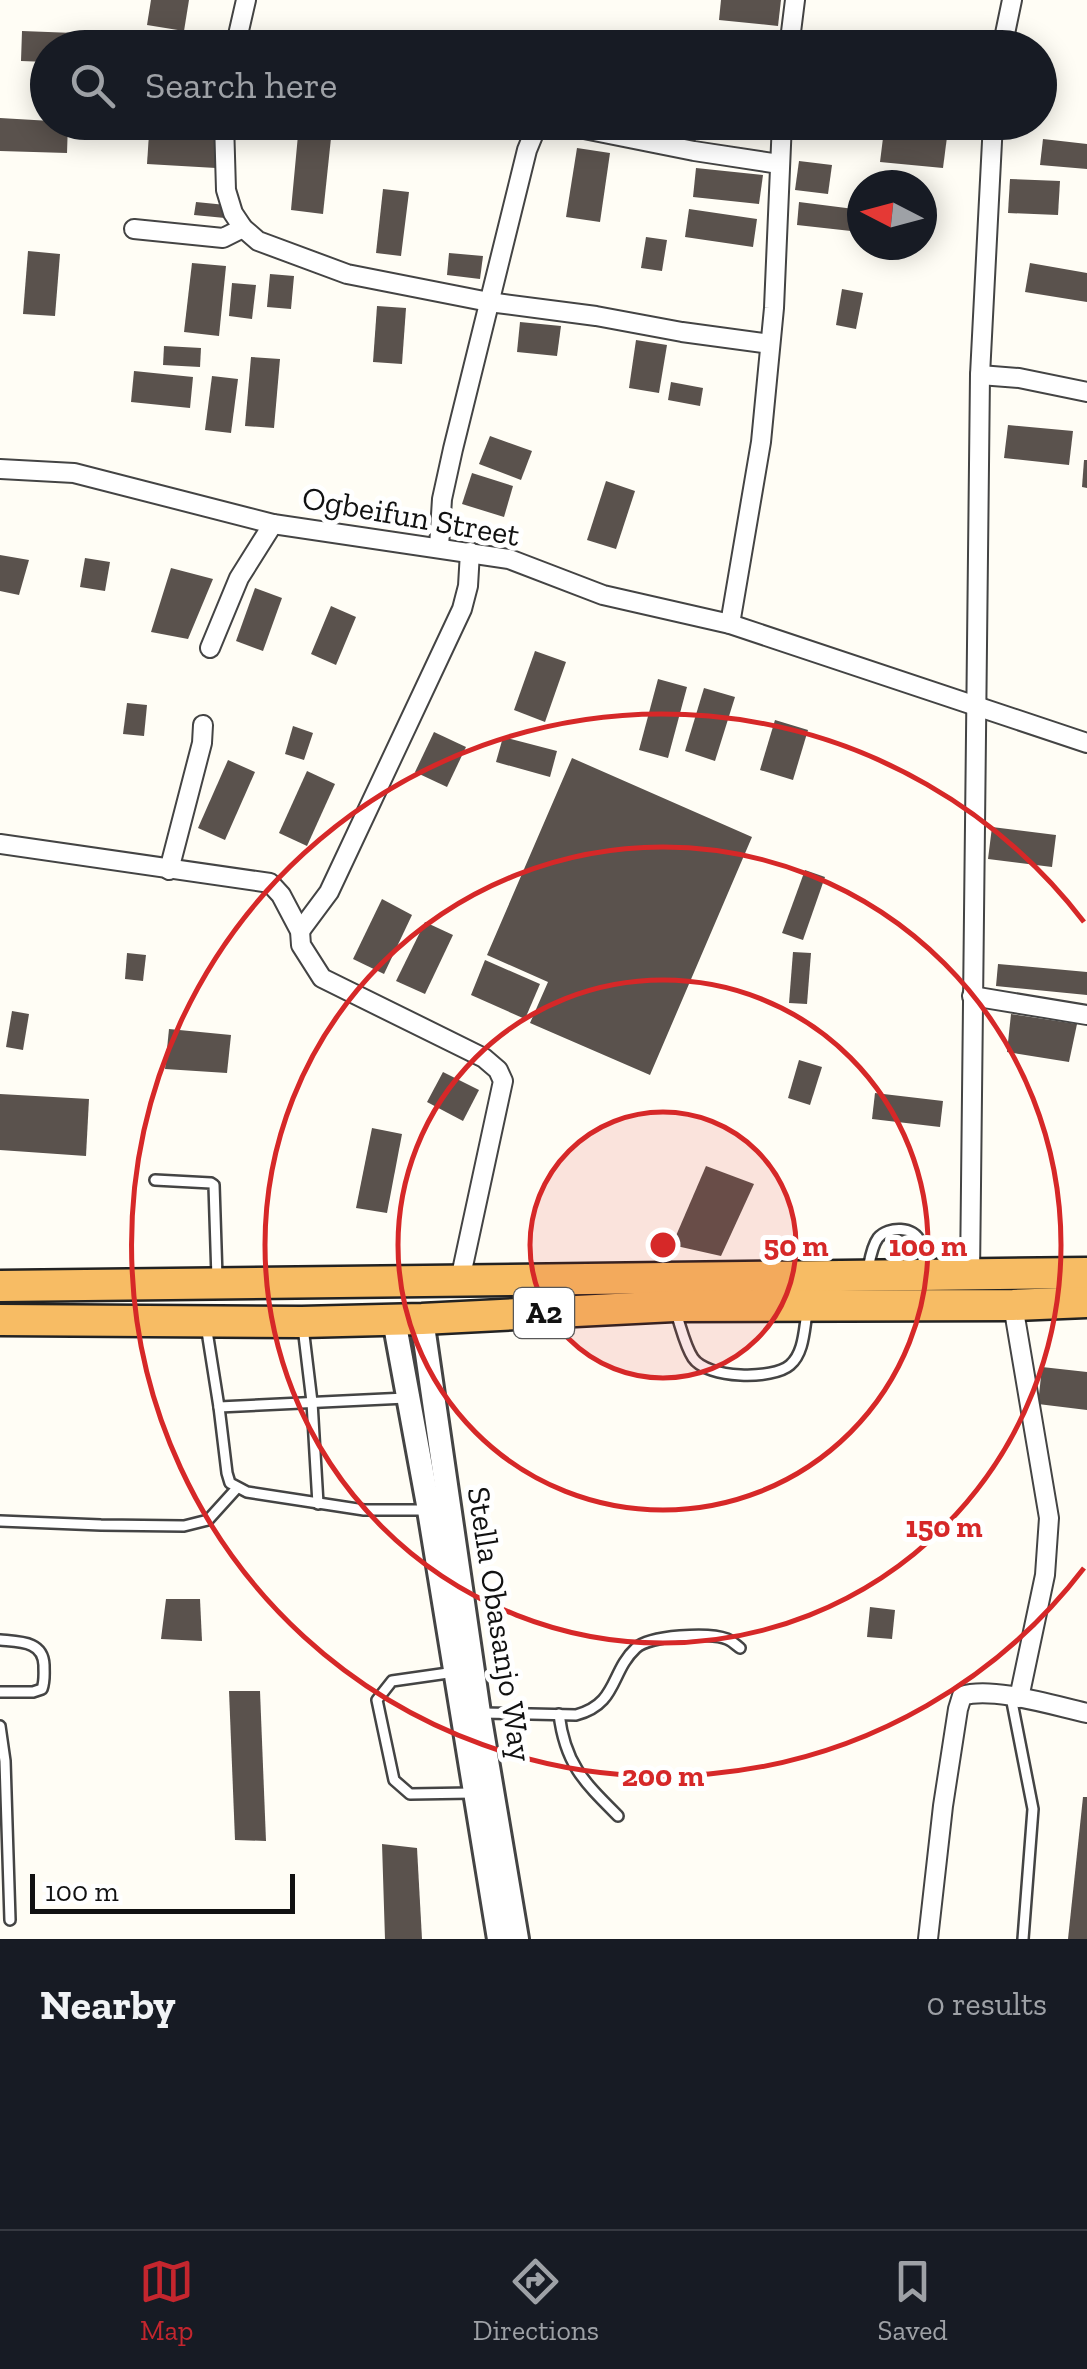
<!DOCTYPE html>
<html lang="en">
<head>
<meta charset="utf-8">
<style>
  body { margin:0; font-family:"Zilla Slab",serif; background:#242831; color:#f1f3f6 }
  .compass { position:absolute; left:847px; top:170px; width:90px; height:90px; border-radius:50%; background:#171b24; box-shadow:0 5px 25px #0003; rotate:276deg }
  .scale { position:absolute; left:30px; bottom:25px; width:265px; box-sizing:border-box; padding-left:10px; border:5px solid #111; border-top:0; font-size:28px; line-height:35px; white-space:nowrap; color:#111; -webkit-text-stroke:8px #fff; paint-order:stroke }
  .list { margin:0; padding:0; list-style:none }
  h2 { display:flex; justify-content:space-between; align-items:center; height:130px; margin:0; padding:0 40px; font-size:42px }
  h2 small { font-size:32px; font-weight:400; color:#9ea1a6 }
  .icon { flex:none; width:55px; height:55px; fill:none; stroke:currentColor; stroke-width:2; stroke-linecap:round; stroke-linejoin:round }
  .map { position:relative; flex:none; width:1087px; height:1939px; overflow:hidden }
  .search { position:absolute; background:#171b24; box-shadow:0 5px 25px #0003; left:30px; right:30px; top:30px; height:110px; display:flex; align-items:center; gap:25px; box-sizing:border-box; padding:0 35px; border-radius:55px; color:#9ea1a6; font-size:38px }
  .sheet { height:290px; background:#171b24 }
  nav { display:flex; justify-content:space-around; align-items:center; box-sizing:border-box; height:140px; border-top:2px solid #363941; background:#171b24; font-size:28px; color:#9ea1a6 }
  nav a { display:grid; justify-items:center; gap:5px }
  nav .on { color:#c4262e }
  .map>svg:first-child { display:block }
  .building { fill:#5a524d }
  .lines { fill:none; stroke-linecap:round; stroke-linejoin:round }
  .service-casing { stroke:#444; stroke-width:14 }
  .minor-casing { stroke:#444; stroke-width:22 }
  .tertiary-casing { stroke:#444; stroke-width:28 }
  .trunk-casing { stroke:#222; stroke-width:35 }
  .service { stroke:#fff; stroke-width:9 }
  .minor { stroke:#fff; stroke-width:18 }
  .tertiary { stroke:#fff; stroke-width:22 }
  .trunk { stroke:#f7bc64; stroke-width:30 }
  .ring { fill:none; stroke:#d62828; stroke-width:5 }
  .labels { text-anchor:middle; stroke-width:10; stroke-linejoin:round; paint-order:stroke }
  .shield { fill:#fff; stroke:#585858; stroke-width:2.5 }
  .shield-label { font-size:30px; font-weight:bold; fill:#111 }
  .street-label { font-size:32px; fill:#111; stroke:#fff }
  .centre { fill:#d62828; stroke:#fff; stroke-width:5 }
  .ring-label { font-size:30px; text-anchor:middle; font-weight:bold; fill:#d62828; stroke:#fff; stroke-width:10; stroke-linejoin:round; paint-order:stroke }
</style>
</head>
<body>
<div class="map">
<svg width="1087" height="1939" viewBox="0 0 1087 1939">
  <rect width="100%" height="100%" fill="#fffdf5"/>
  <g class="building">
    <polygon points="151,0 189,0 184,31 147,25"/>
    <polygon points="721,0 781,0 778,26 719,20"/>
    <polygon points="22,31 100,34 99,48 48,48 48,62 21,61"/>
    <polygon points="117,41 140,46 139,48 116,48"/>
    <polygon points="0,118 68,122 67,153 0,151"/>
    <polygon points="361,122 393,122 370,137"/>
    <polygon points="884,130 947,137 943,168 880,162"/>
    <polygon points="149,134 218,138 216,168 147,164"/>
    <polygon points="298,135 331,138 323,214 291,210"/>
    <polygon points="1043,139 1087,144 1087,169 1040,165"/>
    <polygon points="577,148 610,153 600,222 566,217"/>
    <polygon points="799,161 832,165 828,194 795,190"/>
    <polygon points="696,168 763,175 759,204 693,197"/>
    <polygon points="1010,179 1060,181 1058,215 1008,213"/>
    <polygon points="383,189 409,192 401,256 376,253"/>
    <polygon points="196,202 226,205 225,218 194,215"/>
    <polygon points="799,202 854,209 851,231 797,225"/>
    <polygon points="689,209 757,219 753,247 685,237"/>
    <polygon points="646,237 667,240 662,271 641,268"/>
    <polygon points="28,251 60,254 55,316 23,314"/>
    <polygon points="449,253 483,256 480,279 447,275"/>
    <polygon points="192,263 226,266 219,336 184,332"/>
    <polygon points="1030,263 1087,273 1087,302 1025,292"/>
    <polygon points="270,274 294,276 291,309 267,307"/>
    <polygon points="232,283 256,285 252,319 229,316"/>
    <polygon points="842,289 863,293 856,329 836,325"/>
    <polygon points="377,306 406,308 402,364 373,362"/>
    <polygon points="520,322 561,326 557,356 517,352"/>
    <polygon points="636,340 667,345 659,393 629,388"/>
    <polygon points="164,346 201,348 200,367 163,365"/>
    <polygon points="251,357 280,359 274,428 245,426"/>
    <polygon points="134,371 193,377 190,408 131,402"/>
    <polygon points="212,376 238,379 231,433 205,430"/>
    <polygon points="671,382 703,388 700,406 668,400"/>
    <polygon points="1008,425 1073,431 1069,465 1004,458"/>
    <polygon points="490,436 532,451 521,480 479,464"/>
    <polygon points="1084,460 1087,460 1087,488 1082,487"/>
    <polygon points="472,473 513,486 504,517 462,504"/>
    <polygon points="606,481 635,491 616,549 587,540"/>
    <polygon points="0,555 29,560 19,595 0,591"/>
    <polygon points="85,558 110,562 105,591 80,587"/>
    <polygon points="171,568 213,579 188,639 151,632"/>
    <polygon points="255,588 282,598 263,651 236,641"/>
    <polygon points="331,606 356,617 336,665 311,654"/>
    <polygon points="535,651 566,662 545,722 514,710"/>
    <polygon points="658,679 687,687 668,758 639,750"/>
    <polygon points="704,688 735,697 715,761 685,751"/>
    <polygon points="127,703 147,705 144,736 123,734"/>
    <polygon points="775,720 808,730 793,780 760,770"/>
    <polygon points="293,726 313,733 304,760 285,754"/>
    <polygon points="434,732 466,747 447,787 415,772"/>
    <polygon points="503,737 557,751 550,777 496,762"/>
    <polygon points="572,758 752,837 650,1075 530,1023 548,982 487,955"/>
    <polygon points="228,760 255,772 225,840 198,828"/>
    <polygon points="307,771 335,784 307,846 279,833"/>
    <polygon points="992,827 1056,835 1052,867 988,859"/>
    <polygon points="805,870 825,877 803,940 782,933"/>
    <polygon points="382,899 412,915 384,974 353,959"/>
    <polygon points="425,922 453,935 425,994 396,981"/>
    <polygon points="793,952 811,953 807,1004 789,1003"/>
    <polygon points="127,953 146,955 143,981 125,979"/>
    <polygon points="485,960 540,984 525,1019 471,995"/>
    <polygon points="998,964 1087,972 1087,995 996,986"/>
    <polygon points="12,1011 29,1014 23,1050 6,1047"/>
    <polygon points="1011,1014 1077,1024 1069,1062 1007,1052"/>
    <polygon points="169,1029 231,1035 227,1073 165,1069"/>
    <polygon points="799,1060 822,1067 810,1105 788,1098"/>
    <polygon points="443,1072 479,1090 463,1121 427,1102"/>
    <polygon points="875,1093 943,1101 940,1127 872,1119"/>
    <polygon points="0,1094 89,1099 86,1156 0,1150"/>
    <polygon points="372,1128 402,1134 387,1213 356,1208"/>
    <polygon points="706,1166 754,1184 721,1256 672,1245"/>
    <polygon points="1042,1367 1087,1372 1087,1410 1038,1404"/>
    <polygon points="166,1599 200,1599 202,1641 161,1639"/>
    <polygon points="870,1607 895,1610 892,1639 867,1637"/>
    <polygon points="229,1691 260,1691 266,1841 235,1840"/>
    <polygon points="1083,1797 1087,1797 1087,1939 1068,1939"/>
    <polygon points="382,1844 417,1848 422,1939 385,1939"/>
  </g>
  <g class="lines">
    <defs>
      <g id="service">
        <polyline points="155,1180 211,1183 214,1185 217,1278"/>
        <path d="M868 1269C870 1259 872 1246 878 1238 888 1226 915 1226 920 1242 923 1250 923 1260 924 1268"/>
        <path d="M676 1313C681 1327 685 1346 693 1358 707 1379 773 1380 790 1365 804 1353 804 1330 807 1313"/>
        <polyline points="206,1325 219,1407 227,1473 230,1483 247,1492 364,1510 426,1510"/>
        <polyline points="303,1327 312,1402 318,1504"/>
        <polyline points="219,1407 406,1398"/>
        <polyline points="0,1521 101,1525 184,1526 208,1520 237,1488"/>
        <path d="M0 1640C20 1642 43 1641 44 1665 44 1675 45 1681 42 1689L33 1692H0"/>
        <polyline points="455,1672 392,1681 377,1700 394,1780 410,1794 472,1793"/>
        <polyline points="1011,1697 1033,1809 1023,1939"/>
        <path d="M482 1713 576 1715C618 1704 610 1672 636 1648 650 1635 709 1632 727 1639 732 1641 736 1645 740 1648"/>
        <path d="M559 1714C565 1764 584 1782 618 1816"/>
        <polyline points="0,1726 5,1761 10,1920"/>
      </g>
      <g id="minor">
        <polyline points="235,48 246,0"/>
        <polyline points="789,48 795,0"/>
        <polyline points="1002,48 1012,0"/>
        <polyline points="224,122 226,190 233,213 243,228 258,241 347,274 489,302 596,316 682,332 770,344"/>
        <polyline points="134,229 223,238 243,228"/>
        <polyline points="980,375 1019,378 1087,392"/>
        <polyline points="0,469 74,473 273,524 509,559 603,595 730,624 1087,743"/>
        <polyline points="439,547 442,499 453,449 527,150 536,128 551,123 564,125 694,151 779,164"/>
        <polyline points="730,624 761,442 774,308 782,122"/>
        <polyline points="210,648 239,578 273,524"/>
        <polyline points="0,844 270,883 281,895 300,931 301,945 322,978 484,1058 498,1070 503,1081 460,1280"/>
        <polyline points="169,870 202,743 203,725"/>
        <polyline points="300,931 329,892 462,609 468,586 470,552"/>
        <polyline points="972,996 1087,1015"/>
        <polyline points="970,1275 980,375 993,122"/>
        <polyline points="1013,1305 1049,1518 1045,1575 1019,1698"/>
        <path d="M928 1939 943 1806 958 1709 962 1696C992 1686 1055 1706 1087 1713"/>
      </g>
      <g id="tertiary">
        <polyline points="422,1319 479,1713 517,1939"/>
        <polyline points="394,1320 429,1510 499,1939"/>
      </g>
      <g id="trunk">
        <polyline points="0,1286 1087,1273"/>
        <polyline points="0,1320 302,1322 422,1319 674,1306 1013,1305 1087,1302"/>
      </g>
    </defs>
    <use href="#service" class="service-casing"/>
    <use href="#minor" class="minor-casing"/>
    <use href="#tertiary" class="tertiary-casing"/>
    <use href="#trunk" class="trunk-casing"/>
    <use href="#service" class="service"/>
    <use href="#minor" class="minor"/>
    <use href="#tertiary" class="tertiary"/>
    <use href="#trunk" class="trunk"/>
  </g>
  <circle cx="663" cy="1245" r="133" fill="#d62828" fill-opacity=".12"/>
  <g class="ring">
    <circle cx="663" cy="1245" r="133"/>
    <circle cx="663" cy="1245" r="265"/>
    <circle cx="663" cy="1245" r="398"/>
    <path d="M1084 1568A531 531 0 1 1 1084 922"/>
  </g>
  <g class="labels">
    <rect class="shield" x="514" y="1288" width="60" height="50" rx="8"/>
    <g class="shield-label">
      <text x="544" y="1323">A2</text>
    </g>
    <g class="street-label">
      <text transform="translate(411 516) rotate(10)" y="11">Ogbeifun Street</text>
      <text transform="translate(500 1624) rotate(81)" y="11">Stella Obasanjo Way</text>
    </g>
  </g>
  <circle cx="663" cy="1245" r="15" class="centre"/>
  <g class="ring-label">
    <text x="796" y="1256">50 m</text>
    <text x="928" y="1256">100 m</text>
    <text x="944" y="1537">150 m</text>
    <text x="663" y="1786">200 m</text>
  </g>
</svg>
<svg class="compass" viewBox="-18 -18 36 36"><path d="M0-13l5 13h-10z" fill="#e53935"/><path d="M0 13l5-13h-10z" fill="#9ea1a6"/></svg>
<div class="scale">100 m</div>
<div class="search"><svg class="icon" aria-label="search" viewBox="0 0 24 24"><circle cx="10" cy="10" r="6"/><path d="M15 15l6 6"/></svg>Search here</div>
</div>
<section class="sheet">
<h2>Nearby<small>0 results</small></h2>
<ul class="list">
</ul>
</section>
<nav>
<a class="on"><svg class="icon" aria-label="map" viewBox="0 0 24 24"><path d="M3 6l6-2 6 2 6-2v14l-6 2-6-2-6 2zM9 4v14M15 6v14"/></svg>Map</a>
<a><svg class="icon" aria-label="directions" viewBox="0 0 24 24"><path d="M12 3l9 9-9 9-9-9zM9 14v-3h6M13 9l2 2-2 2"/></svg>Directions</a>
<a><svg class="icon" aria-label="saved" viewBox="0 0 24 24"><path d="M7 4h10v16l-5-4-5 4z"/></svg>Saved</a>
</nav>
</body>
</html>
